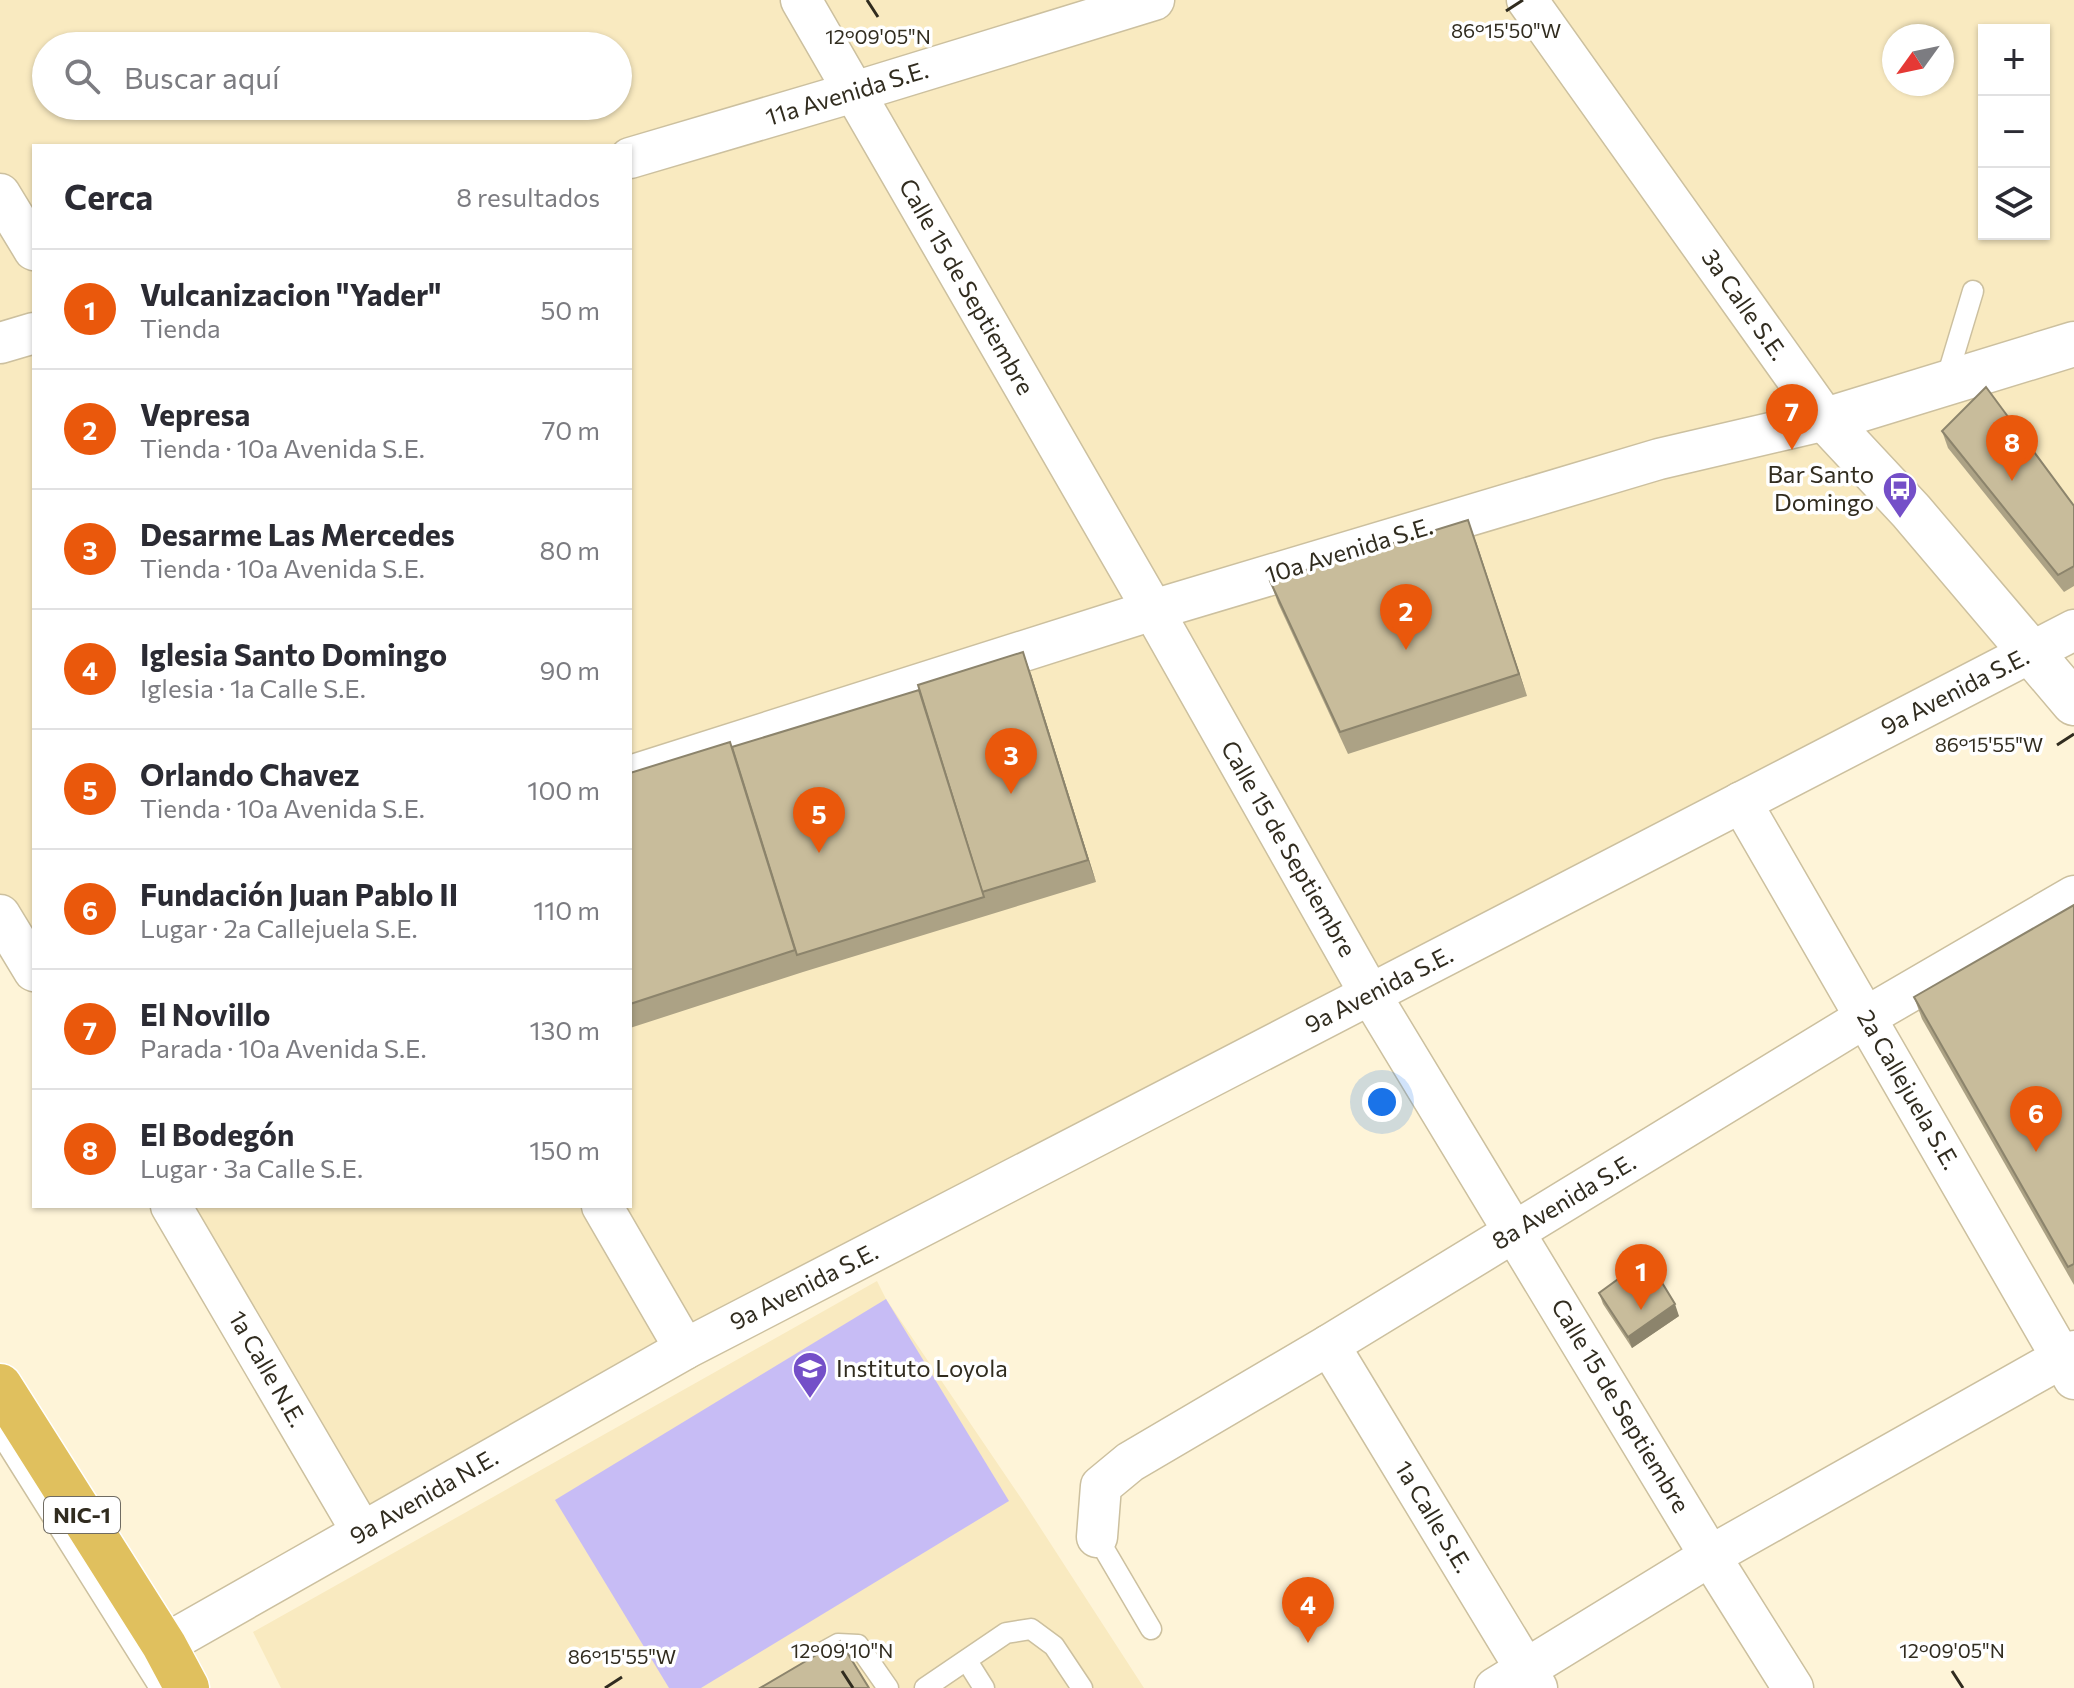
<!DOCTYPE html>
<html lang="es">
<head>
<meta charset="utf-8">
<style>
  body { margin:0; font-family:Commissioner,sans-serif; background:#f2f2f3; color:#2b2b33 }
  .controls { position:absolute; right:24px; top:24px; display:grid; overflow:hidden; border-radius:0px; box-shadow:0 2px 6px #0004 }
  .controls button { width:72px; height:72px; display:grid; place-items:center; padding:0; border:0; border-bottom:2px solid #e1e1e2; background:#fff; color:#2b2b33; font:40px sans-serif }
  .compass { position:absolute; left:1882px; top:24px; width:72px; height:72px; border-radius:50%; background:#fff; box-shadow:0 2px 6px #0004; rotate:237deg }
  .you { position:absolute; left:1382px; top:1102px; width:28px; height:28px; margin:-20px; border:6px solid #fff; border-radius:50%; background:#1a73e8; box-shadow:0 0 0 12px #1a73e833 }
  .badge { display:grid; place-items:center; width:52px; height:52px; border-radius:50%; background:#ea580c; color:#fff; font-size:26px; font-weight:700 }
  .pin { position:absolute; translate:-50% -66px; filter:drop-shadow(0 2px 4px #0008) }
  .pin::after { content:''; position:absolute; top:42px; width:28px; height:24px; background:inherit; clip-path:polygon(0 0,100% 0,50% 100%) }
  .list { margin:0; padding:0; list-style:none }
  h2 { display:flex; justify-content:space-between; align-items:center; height:104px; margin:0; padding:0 32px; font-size:34px }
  h2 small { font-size:26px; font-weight:400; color:#7c7c81 }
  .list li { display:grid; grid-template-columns:52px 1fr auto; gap:24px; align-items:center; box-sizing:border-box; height:120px; padding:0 32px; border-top:2px solid #e1e1e2 }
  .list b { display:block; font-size:30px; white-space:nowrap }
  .list p { margin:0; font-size:26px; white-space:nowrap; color:#7c7c81 }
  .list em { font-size:26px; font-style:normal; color:#7c7c81 }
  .icon { flex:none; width:44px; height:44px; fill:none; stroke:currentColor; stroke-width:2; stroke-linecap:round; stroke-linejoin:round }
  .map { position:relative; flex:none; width:2074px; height:1688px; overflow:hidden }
  .search { position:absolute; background:#fff; box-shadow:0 2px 6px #0004; left:32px; top:32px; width:600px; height:88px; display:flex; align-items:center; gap:20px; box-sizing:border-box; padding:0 28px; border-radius:44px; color:#7c7c81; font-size:30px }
  .panel { position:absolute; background:#fff; box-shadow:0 2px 6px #0004; left:32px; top:144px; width:600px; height:1064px; border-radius:0px }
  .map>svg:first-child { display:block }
  .built { fill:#f9eac0; fill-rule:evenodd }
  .green { fill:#c7bcf5 }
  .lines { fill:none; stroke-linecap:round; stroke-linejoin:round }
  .service-casing { stroke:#ccc09f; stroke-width:23 }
  .minor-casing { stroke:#ccc09f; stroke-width:43 }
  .tertiary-casing { stroke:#ccc09f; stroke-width:47 }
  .trunk-casing { stroke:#fff; stroke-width:47 }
  .service { stroke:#fff; stroke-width:20 }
  .minor { stroke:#fff; stroke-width:40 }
  .tertiary { stroke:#fff; stroke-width:44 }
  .trunk { stroke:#e0c05e; stroke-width:44 }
  .wall { fill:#aca285 }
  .shaded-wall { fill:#8c846c }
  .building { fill:#c8bc9b; stroke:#8c846c; stroke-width:2 }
  .ticks { fill:none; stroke:#312c1f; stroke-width:3 }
  .labels { text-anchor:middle; stroke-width:7; stroke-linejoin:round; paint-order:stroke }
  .shield { fill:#fff; stroke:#6f6b62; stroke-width:2 }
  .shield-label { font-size:22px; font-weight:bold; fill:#312c1f }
  .street-label { font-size:24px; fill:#312c1f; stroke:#fff }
  .poi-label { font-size:24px; fill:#312c1f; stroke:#fff; text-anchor:end }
  .ticks-label { font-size:20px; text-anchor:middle; fill:#312c1f; stroke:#fff; stroke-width:7; stroke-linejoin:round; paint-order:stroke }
</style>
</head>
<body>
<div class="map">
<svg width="2074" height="1688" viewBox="0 0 2074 1688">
  <rect width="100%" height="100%" fill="#fef4d8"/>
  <g class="built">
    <path d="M0 0H2074V630L362 1532 168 1206H630V146H34V981L0 924ZM1984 30H2044V234H1984ZM1894 36H1942V84H1894ZM46 46H618V106H46Z"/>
    <polygon points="877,1281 886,1299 1023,1501 1144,1688 281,1688 253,1632"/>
  </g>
  <polygon class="green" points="886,1299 1009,1501 701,1688 669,1688 555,1500"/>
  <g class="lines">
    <defs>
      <g id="service">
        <polyline points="1945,384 1973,291"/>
        <polyline points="0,1433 160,1688"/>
        <polyline points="1097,1537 1151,1629"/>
        <polyline points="818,1655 838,1644 858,1645 888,1688"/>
        <polyline points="967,1661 984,1688"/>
        <polyline points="925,1688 1006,1633 1031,1629 1054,1646 1082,1688"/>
      </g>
      <g id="minor">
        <polyline points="801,0 1153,610 1370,994 1710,1556 1793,1688"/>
        <polyline points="630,158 854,92 1154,0"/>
        <polyline points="0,194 34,250"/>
        <polyline points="0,343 34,333"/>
        <polyline points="630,776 1153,610 1659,459 1826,420 1527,0"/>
        <polyline points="1741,802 2074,1379"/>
        <polyline points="0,915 34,971"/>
        <polyline points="171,1206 362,1532"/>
        <polyline points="602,1206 685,1349"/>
        <polyline points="1329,1345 1537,1688"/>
        <polyline points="1097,1537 1101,1486 1130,1462 1329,1345 1866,1017 2074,896"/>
        <polyline points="164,1645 685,1349 2074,630"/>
        <polyline points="1495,1688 1710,1556 2074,1351"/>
      </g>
      <polyline id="tertiary" points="2074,344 1826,420 1911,511 2074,703"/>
      <polyline id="trunk" points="0,1386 164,1645 187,1688"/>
    </defs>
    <use href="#service" class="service-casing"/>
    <use href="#minor" class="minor-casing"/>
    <use href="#tertiary" class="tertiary-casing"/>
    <use href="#trunk" class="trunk-casing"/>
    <use href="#service" class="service"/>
    <use href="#minor" class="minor"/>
    <use href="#tertiary" class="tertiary"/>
    <use href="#trunk" class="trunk"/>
  </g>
  <g class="wall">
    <polygon points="1942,431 2074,506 2074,586 2064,592 1948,448"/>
    <polygon points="1476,542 1527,696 1348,754 1278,603 1270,581"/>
    <polygon points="1031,674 1096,882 803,972 630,1028 630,773"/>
    <polygon points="2074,905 2074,1285 1922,1019 1914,997"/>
    <polygon points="1599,1293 1679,1316 1632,1348 1603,1304"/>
  </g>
  <g class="shaded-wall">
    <polygon points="1468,520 1476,542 1527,696 1519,674"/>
    <polygon points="1023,652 1031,674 1096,882 1088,860"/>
    <polygon points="1675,1304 1679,1316 1632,1348 1628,1337"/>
  </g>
  <g class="building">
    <polygon points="1986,387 2074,506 2074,566 2058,575 1942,431"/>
    <polygon points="1468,520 1519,674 1340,732 1270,581"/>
    <polygon points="1023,652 1088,860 982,892 918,685"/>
    <polygon points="919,690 984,897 797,955 732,747"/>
    <polygon points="730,742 795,950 630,1004 630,773"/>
    <polygon points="2074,905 2074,1264 2068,1267 1914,997"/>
    <polygon points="1647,1258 1675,1304 1628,1337 1599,1293"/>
    <polygon points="840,1641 869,1688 760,1688"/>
  </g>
  <path class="ticks" d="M867 0 878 17M1506 11 1523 0M2057 745 2074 734M842 1671 853 1688M1952 1671 1963 1688M605 1688 622 1677"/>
  <defs>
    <symbol id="bus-pin" viewBox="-11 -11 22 30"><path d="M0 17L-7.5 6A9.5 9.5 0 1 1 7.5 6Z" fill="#744fc8" stroke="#fff"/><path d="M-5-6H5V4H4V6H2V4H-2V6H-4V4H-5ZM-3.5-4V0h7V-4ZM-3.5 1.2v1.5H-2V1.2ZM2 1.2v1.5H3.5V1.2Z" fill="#fff"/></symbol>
    <symbol id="school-pin" viewBox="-11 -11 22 30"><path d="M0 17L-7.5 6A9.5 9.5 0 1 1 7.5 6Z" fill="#744fc8" stroke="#fff"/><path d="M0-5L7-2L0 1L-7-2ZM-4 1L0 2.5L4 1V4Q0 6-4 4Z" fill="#fff"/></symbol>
  </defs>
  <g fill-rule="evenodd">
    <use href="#bus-pin" x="1880" y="469" width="40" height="54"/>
    <use href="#school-pin" x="790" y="1349" width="40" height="54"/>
  </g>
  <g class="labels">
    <rect class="shield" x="44" y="1497" width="76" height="36" rx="6"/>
    <g class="shield-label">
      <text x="82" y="1523">NIC-1</text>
    </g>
    <g class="street-label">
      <text transform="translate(847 94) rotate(-17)" y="8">11a Avenida S.E.</text>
      <text transform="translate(966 287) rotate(60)" y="8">Calle 15 de Septiembre</text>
      <text transform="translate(1744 305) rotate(55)" y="8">3a Calle S.E.</text>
      <text transform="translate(1349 551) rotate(-17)" y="8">10a Avenida S.E.</text>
      <text transform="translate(1955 692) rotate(-27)" y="8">9a Avenida S.E.</text>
      <text transform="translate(1288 849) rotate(60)" y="8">Calle 15 de Septiembre</text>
      <text transform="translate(1379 990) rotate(-27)" y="8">9a Avenida S.E.</text>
      <text transform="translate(1908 1090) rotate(60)" y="8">2a Callejuela S.E.</text>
      <text transform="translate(1564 1202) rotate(-31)" y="8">8a Avenida S.E.</text>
      <text transform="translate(804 1287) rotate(-27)" y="8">9a Avenida S.E.</text>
      <text transform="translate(267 1369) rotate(60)" y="8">1a Calle N.E.</text>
      <text transform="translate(1620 1406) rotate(59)" y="8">Calle 15 de Septiembre</text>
      <text transform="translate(424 1497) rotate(-30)" y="8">9a Avenida N.E.</text>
      <text transform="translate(1433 1517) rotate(59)" y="8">1a Calle S.E.</text>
    </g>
    <g class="poi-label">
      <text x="1874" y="483">Bar Santo<tspan x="1874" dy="28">Domingo</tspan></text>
      <text x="836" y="1377" text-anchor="start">Instituto Loyola</text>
    </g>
  </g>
  <g class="ticks-label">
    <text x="1506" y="38">86°15'50"W</text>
    <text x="878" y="44">12°09'05"N</text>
    <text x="1989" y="752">86°15'55"W</text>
    <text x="842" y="1658">12°09'10"N</text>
    <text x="1952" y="1658">12°09'05"N</text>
    <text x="622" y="1664">86°15'55"W</text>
  </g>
</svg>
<div class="controls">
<button>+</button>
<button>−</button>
<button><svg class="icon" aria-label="layers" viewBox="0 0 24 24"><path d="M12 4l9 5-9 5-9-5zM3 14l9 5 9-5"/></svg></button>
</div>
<svg class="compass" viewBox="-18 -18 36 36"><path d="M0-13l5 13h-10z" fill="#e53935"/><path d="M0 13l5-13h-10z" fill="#7c7c81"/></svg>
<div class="you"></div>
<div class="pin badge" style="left:1641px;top:1310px">1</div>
<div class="pin badge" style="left:1406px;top:650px">2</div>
<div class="pin badge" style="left:1011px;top:794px">3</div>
<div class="pin badge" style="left:1308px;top:1643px">4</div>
<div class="pin badge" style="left:819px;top:853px">5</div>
<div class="pin badge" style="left:2036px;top:1152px">6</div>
<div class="pin badge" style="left:1792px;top:450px">7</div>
<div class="pin badge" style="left:2012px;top:481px">8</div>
<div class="search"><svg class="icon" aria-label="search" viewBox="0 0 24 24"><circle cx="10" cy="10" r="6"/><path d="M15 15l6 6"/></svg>Buscar aquí</div>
<section class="panel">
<h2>Cerca<small>8 resultados</small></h2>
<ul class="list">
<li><span class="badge">1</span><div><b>Vulcanizacion &quot;Yader&quot;</b><p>Tienda</p></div><em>50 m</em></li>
<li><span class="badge">2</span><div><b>Vepresa</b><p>Tienda · 10a Avenida S.E.</p></div><em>70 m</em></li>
<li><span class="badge">3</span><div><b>Desarme Las Mercedes</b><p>Tienda · 10a Avenida S.E.</p></div><em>80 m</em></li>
<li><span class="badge">4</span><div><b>Iglesia Santo Domingo</b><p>Iglesia · 1a Calle S.E.</p></div><em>90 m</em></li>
<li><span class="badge">5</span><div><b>Orlando Chavez</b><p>Tienda · 10a Avenida S.E.</p></div><em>100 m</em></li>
<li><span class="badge">6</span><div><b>Fundación Juan Pablo II</b><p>Lugar · 2a Callejuela S.E.</p></div><em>110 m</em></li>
<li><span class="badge">7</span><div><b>El Novillo</b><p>Parada · 10a Avenida S.E.</p></div><em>130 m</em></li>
<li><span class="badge">8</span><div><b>El Bodegón</b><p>Lugar · 3a Calle S.E.</p></div><em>150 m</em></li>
</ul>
</section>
</div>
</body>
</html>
